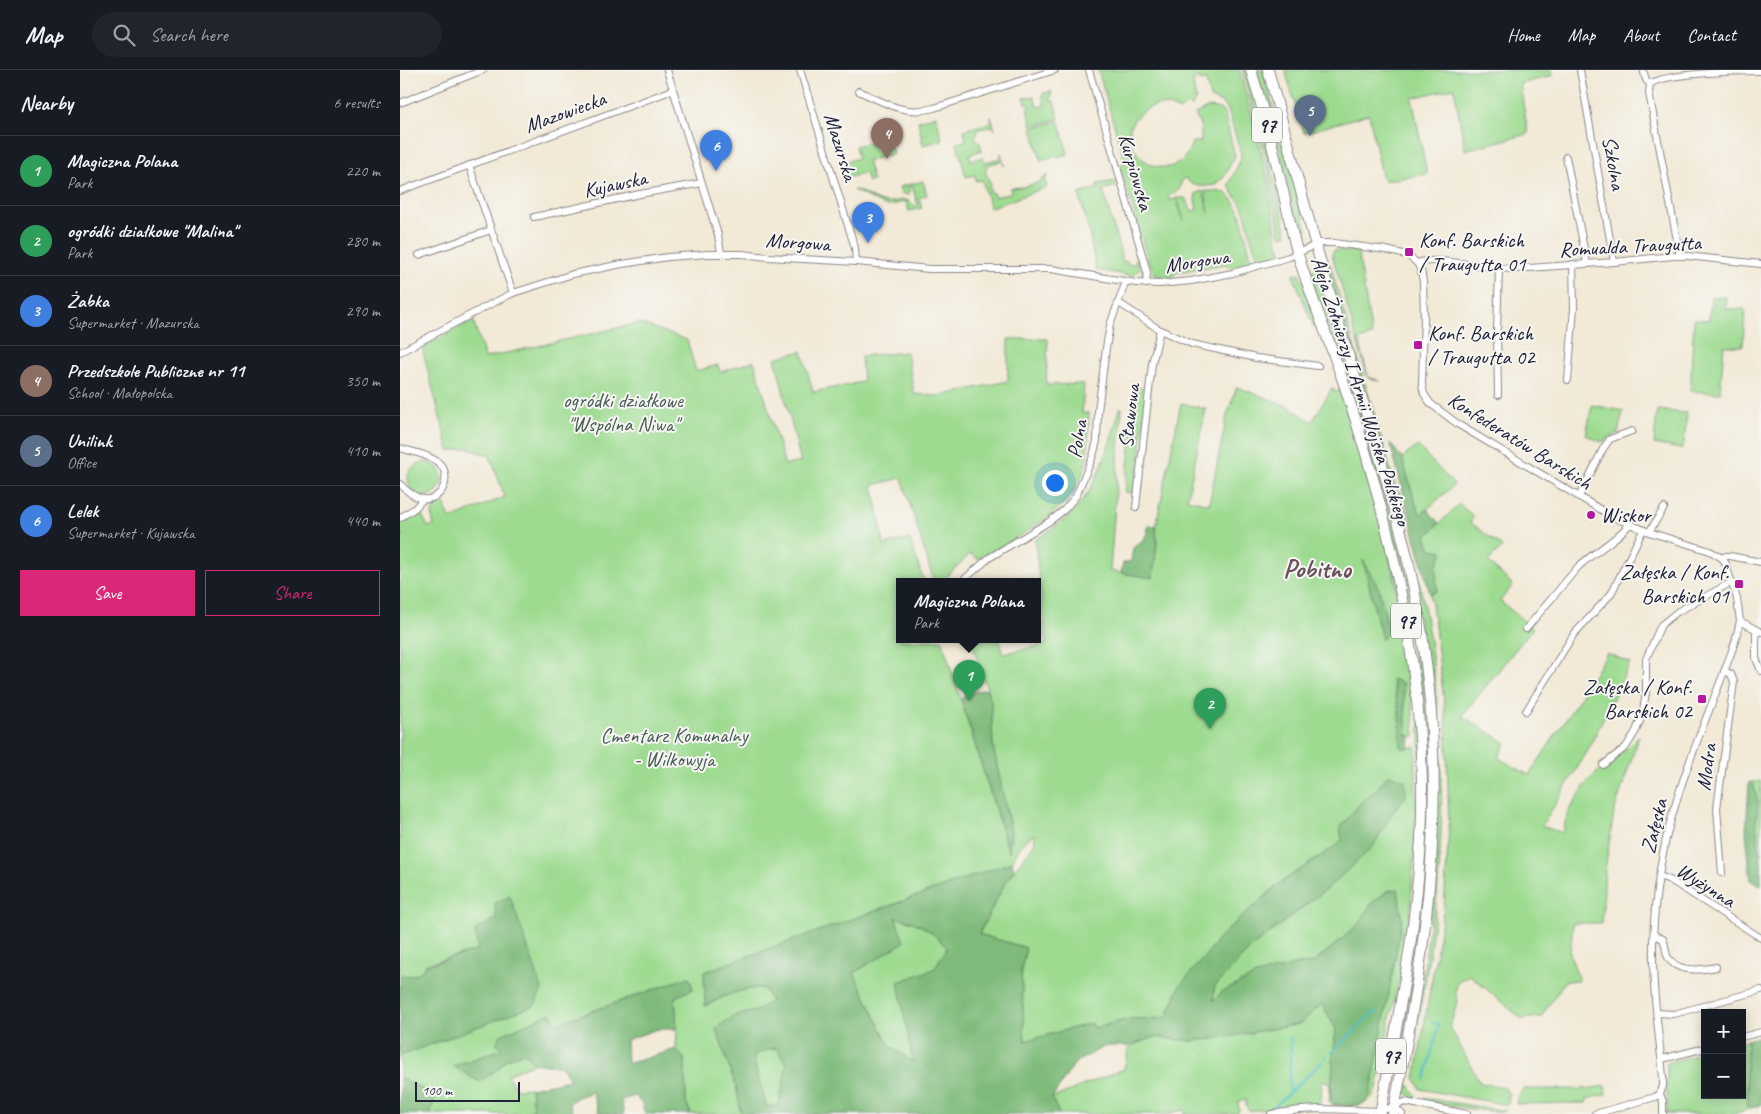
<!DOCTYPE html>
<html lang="en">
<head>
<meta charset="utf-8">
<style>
  body { margin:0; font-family:Caveat,sans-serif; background:#20242c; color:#f1f3f6 }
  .controls { position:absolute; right:15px; bottom:15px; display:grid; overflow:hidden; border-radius:0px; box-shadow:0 2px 12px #0003 }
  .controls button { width:45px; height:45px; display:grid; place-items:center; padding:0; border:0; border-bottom:1px solid #363941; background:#171b24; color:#f1f3f6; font:25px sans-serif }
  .scale { position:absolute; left:15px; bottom:12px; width:105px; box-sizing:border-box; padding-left:5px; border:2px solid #22223b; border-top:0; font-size:14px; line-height:18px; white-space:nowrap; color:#22223b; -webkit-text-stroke:4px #f6f6f2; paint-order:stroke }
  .you { position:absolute; left:654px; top:412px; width:18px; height:18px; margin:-12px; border:4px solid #fff; border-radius:50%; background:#1a73e8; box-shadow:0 0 0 8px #1a73e833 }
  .badge { display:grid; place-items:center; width:32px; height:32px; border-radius:50%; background:#db2777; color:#fff; font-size:16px; font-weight:700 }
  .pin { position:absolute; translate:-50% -41px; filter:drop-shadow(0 1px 2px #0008) }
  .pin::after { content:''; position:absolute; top:26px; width:18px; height:15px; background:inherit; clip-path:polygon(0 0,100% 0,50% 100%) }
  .popup { position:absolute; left:496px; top:508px; width:145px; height:65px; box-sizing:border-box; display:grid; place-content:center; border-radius:0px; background:#171b24; filter:drop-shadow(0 1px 4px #0005); font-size:16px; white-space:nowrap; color:#9ea1a6 }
  .popup b { font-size:19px; color:#f1f3f6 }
  .popup::after { content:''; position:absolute; left:50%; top:100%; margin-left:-10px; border:10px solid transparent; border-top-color:#171b24 }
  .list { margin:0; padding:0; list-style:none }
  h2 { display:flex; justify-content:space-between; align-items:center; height:65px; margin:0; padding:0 20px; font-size:21px }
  h2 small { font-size:16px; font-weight:400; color:#9ea1a6 }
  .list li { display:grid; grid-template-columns:32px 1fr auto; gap:15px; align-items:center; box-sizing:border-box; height:70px; padding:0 20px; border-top:1px solid #363941 }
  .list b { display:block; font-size:19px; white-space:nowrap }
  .list p { margin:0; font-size:16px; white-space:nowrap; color:#9ea1a6 }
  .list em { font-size:16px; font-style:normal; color:#9ea1a6 }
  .actions { display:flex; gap:10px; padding:15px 20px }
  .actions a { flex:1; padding:11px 0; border:1px solid #db2777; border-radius:0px; text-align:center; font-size:18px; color:#db2777 }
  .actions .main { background:#db2777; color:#fff }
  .icon { flex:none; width:28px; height:28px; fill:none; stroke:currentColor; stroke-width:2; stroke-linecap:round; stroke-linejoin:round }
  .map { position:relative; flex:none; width:1361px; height:1044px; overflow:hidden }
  header { display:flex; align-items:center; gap:30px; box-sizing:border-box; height:70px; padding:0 25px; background:#171b24; border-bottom:1px solid #363941 }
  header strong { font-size:24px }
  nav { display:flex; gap:28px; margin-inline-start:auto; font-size:18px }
  .search { width:350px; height:45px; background:#20242c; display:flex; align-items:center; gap:12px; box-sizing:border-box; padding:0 18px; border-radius:28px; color:#9ea1a6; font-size:19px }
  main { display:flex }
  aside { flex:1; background:#171b24 }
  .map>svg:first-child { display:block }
  .green { fill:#9ddb90; stroke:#607e66 }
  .forest { fill:#7ebb7a; stroke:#506e5a; fill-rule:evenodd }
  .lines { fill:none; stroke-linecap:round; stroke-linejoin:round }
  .stream { stroke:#54c0ce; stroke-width:2 }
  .street-casing { stroke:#8a8688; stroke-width:8 }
  .primary-casing { stroke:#8a8688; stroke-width:12 }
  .street { stroke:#fff; stroke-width:6 }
  .primary { stroke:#fff; stroke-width:10 }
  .poi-dot { fill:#b5179e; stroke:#f6f6f2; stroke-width:2 }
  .labels { text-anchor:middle; stroke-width:4; stroke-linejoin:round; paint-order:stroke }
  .shield { fill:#f6f6f2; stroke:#626272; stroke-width:1 }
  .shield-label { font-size:20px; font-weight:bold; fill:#22223b }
  .street-label { font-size:21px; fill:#22223b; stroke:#f6f6f2 }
  .poi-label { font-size:21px; fill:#22223b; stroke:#f6f6f2; text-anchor:start }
  .park-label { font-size:21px; fill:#475a54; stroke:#f6f6f2 }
  .district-label { font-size:26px; font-weight:bold; fill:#6c4e5d; stroke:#f6f6f2 }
</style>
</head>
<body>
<header>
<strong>Map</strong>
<div class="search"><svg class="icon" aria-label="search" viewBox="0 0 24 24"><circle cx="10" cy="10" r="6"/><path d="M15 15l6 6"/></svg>Search here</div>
<nav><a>Home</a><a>Map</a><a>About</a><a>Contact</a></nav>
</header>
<main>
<aside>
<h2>Nearby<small>6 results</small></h2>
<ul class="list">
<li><span class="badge" style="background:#2e9e5b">1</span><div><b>Magiczna Polana</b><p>Park</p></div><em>220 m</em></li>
<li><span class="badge" style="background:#2e9e5b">2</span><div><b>ogródki działkowe &quot;Malina&quot;</b><p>Park</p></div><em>280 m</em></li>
<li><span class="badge" style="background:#3f7fe0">3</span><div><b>Żabka</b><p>Supermarket · Mazurska</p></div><em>290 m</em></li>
<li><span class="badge" style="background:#8d6e63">4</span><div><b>Przedszkole Publiczne nr 11</b><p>School · Małopolska</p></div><em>350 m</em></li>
<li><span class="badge" style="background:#5c6f8a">5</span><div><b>Unilink</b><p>Office</p></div><em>410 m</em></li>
<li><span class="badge" style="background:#3f7fe0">6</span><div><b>Lelek</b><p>Supermarket · Kujawska</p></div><em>440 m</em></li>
</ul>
<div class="actions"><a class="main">Save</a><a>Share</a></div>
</aside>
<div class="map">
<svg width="1361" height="1044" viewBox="0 0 1361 1044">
  <rect width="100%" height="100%" fill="#f6f6f2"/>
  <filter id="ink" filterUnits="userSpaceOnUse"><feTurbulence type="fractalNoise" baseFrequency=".02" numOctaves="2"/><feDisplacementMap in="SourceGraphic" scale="10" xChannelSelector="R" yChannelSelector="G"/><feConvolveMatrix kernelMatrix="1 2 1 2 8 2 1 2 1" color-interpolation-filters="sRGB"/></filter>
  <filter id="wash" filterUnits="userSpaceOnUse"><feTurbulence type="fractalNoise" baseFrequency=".0096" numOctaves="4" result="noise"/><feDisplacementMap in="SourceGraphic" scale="20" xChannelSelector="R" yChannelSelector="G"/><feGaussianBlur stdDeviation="1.12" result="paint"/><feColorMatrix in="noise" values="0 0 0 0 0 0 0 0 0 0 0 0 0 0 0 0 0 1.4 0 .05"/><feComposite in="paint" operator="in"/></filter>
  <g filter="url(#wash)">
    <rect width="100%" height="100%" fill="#f2e9d6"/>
    <g class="green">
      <path d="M698 0H839L857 65 869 114 877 171 882 183 861 190C850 177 850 157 844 141 841 131 831 124 829 114L841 89V84L828 40 822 33 810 28 806 10 800 11 799 8 794 9V13L793 14 796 29 791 38 787 34 780 41C770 35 758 33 747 39 695 68 774 133 792 72H801V58L795 44 809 37 820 39 824 44 835 86 824 107 815 114 816 115C804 116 793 119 786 108L781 111C782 121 775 122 768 126L770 131 776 128 784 151 777 128H785L792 141 797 139 795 131 796 123 803 121 809 143 805 121 825 122 834 131 840 143 852 192 831 198 825 194 777 202 773 207H758L753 202 751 194H749L720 95 725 92Z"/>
      <polygon points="842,0 846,0 865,68 887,165 881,166 880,165 868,96"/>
      <polygon points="856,0 863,0 907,160 899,162 881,86"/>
      <polygon points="885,0 1151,0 1152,6 1120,14 1128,64 1065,80 1054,18 1012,28 1027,104 983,111 969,44 904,63"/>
      <polygon points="651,21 652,26 650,27 651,31 654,31 659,49 632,56 627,38 630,37 628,33 626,34 624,28 634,26 637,37 645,35 642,24"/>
      <polygon points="536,45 542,70 523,75 518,51"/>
      <polygon points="591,47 595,60 593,56 577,60 577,64 575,66 577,71 580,73 582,80 569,85 571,90 583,88 585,92 601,88 601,83 604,96 602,91 586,95 587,99 585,101 591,115 589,117 591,123 593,123 595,127 611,123 610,118 623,117 637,113 648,105 645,110 647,117 590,138 582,110 576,111 575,105 566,107 557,73 566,71 564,60 592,52"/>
      <polygon points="659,51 668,84 641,91 632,58"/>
      <polygon points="472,72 475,81 491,77 493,84 467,91 473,111 468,112 465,103 450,107 445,106 441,93 458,88 455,76"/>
      <path d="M523 111 527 125 519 128 522 138 509 141 506 131 489 136 483 135 453 120C462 120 472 130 482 132 494 135 507 123 515 137L518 135 512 116 508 117 510 122 508 125 501 123 499 117Z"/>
      <polygon points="716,111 717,116 703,120 723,192 727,191 729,195 736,193 735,189 739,189 740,199 732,206 696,200 689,161 679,124 698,118 697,114"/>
      <polygon points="934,180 958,182 972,266 959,270 968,307 980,311 968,308 939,209 932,184"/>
      <polygon points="930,194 963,306 960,306 927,195"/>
      <polygon points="916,199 935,265 952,309 947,310 908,201"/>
      <polygon points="900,203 917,253 914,258 893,205"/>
      <polygon points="1311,227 1326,227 1326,239 1345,239 1343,276 1324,276 1320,323 1290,321 1294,249 1309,250"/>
      <path d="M73 250 85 288 239 253 287 270 296 301 318 295 320 302 354 291 385 395 401 392 375 288 402 281 413 322 463 312 461 286 507 282 514 324 539 326 608 311V269H648L646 315 684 314 682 343H689C688 360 689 377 686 393 676 442 616 467 578 489L570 484 541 512H534L502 408 473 415 484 475 510 469 524 512H500V570H542L608 780 611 762 593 676 591 631 571 570H600L603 584 646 574 635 470C651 460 668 448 680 434 701 408 711 369 720 338H722L710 501 753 508 757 473 756 456 781 333 806 339 787 429 809 434 827 345 837 317 888 336 912 352 932 318 935 322 941 320C961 387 984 454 997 522 1005 570 1011 618 1015 666L1007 667 1003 613 992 610 999 641 1001 678 1016 677V749L1010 851 1003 896 990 948 977 1018C969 1039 951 1037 932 1035L929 1031 930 1012 922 1011 921 1030 918 1034 849 1041 846 1036V1030L838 1032 839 1040 837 1044H785L784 1040 773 1042V1044H659L652 1028 724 999 729 976 755 967 791 971 821 968 900 954 922 934 936 959 930 1029 934 1034 957 1035 972 1016 1002 850 998 819 987 821 972 833 960 852 942 869 913 893 898 894 856 905 812 932 814 916 854 875 929 817 1006 726 988 705 976 720 963 730 940 758 942 769 934 777 880 813 825 862 780 916 766 948 729 949 694 958 692 953 625 971 621 900 626 878 579 864 606 811 635 773 634 764 622 773 612 792 304 902 305 936C326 925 341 918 364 918L371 932 356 941 336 945 316 958 337 1020 341 1044H291L286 1032 285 990 276 979 277 959 275 927 293 919 289 907 155 954 151 943 101 965 102 979 54 996 79 1011 98 999 105 990 124 982 134 993 107 1005 117 1019 131 1018 133 1039 122 1044H30L35 1027 0 1007V986L135 935 96 849 78 880 26 894C23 904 12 905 3 907L0 905V468L3 467 0 461V454L7 448V446L17 443 22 445 28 457 34 455C30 443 32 437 42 428L50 449 105 427 90 386 67 378 49 381 22 278Z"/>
      <path d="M965 313C983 374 1002 434 1016 496 1038 596 1046 698 1039 800 1034 872 1020 942 1007 1013L1016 1025 1015 1030 1006 1023 1004 1013 1023 907 1035 811 1036 783 1031 602 962 314Z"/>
      <polygon points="737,317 747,319 736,423 725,422"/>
      <path d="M954 317C978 399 1004 481 1017 565 1034 671 1032 779 1018 885 1012 925 1004 965 996 1004H995L1008 936 1022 818 1019 605 950 318Z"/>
      <polygon points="1192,335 1223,341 1218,363 1202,372 1186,365"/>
      <polygon points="1257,340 1287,343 1284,372 1281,379 1254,374"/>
      <polygon points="1018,376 1054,415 1021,445 1015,432 1002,388"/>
      <circle cx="25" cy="409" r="17"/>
      <polygon points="1059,434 1074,447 1070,452 1102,477 1088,492 1113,515 1100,531 1133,558 1062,646 1106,673 1098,688 1129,705 1180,628 1207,583 1230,593 1187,682 1142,756 1162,763 1169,740 1186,714 1202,697 1225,680 1239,666 1214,742 1205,800 1202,853 1173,853 1170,884 1179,911 1165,911 1141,947 1122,949 1070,905 1058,911 1055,922 1058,929 1050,957 1080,1013 1104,1017 1109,1024 1108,1035 1020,1019 1015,1009 1044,837 1049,757 1046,648 1034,548 1030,524 1037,521 1036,497 1043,482 1031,479 1026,467"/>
      <polygon points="1361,711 1361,798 1356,752 1358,733 1353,712"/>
      <path d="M495 847C521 853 530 859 547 878L534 899 514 993 489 975 454 903 504 872Z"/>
      <polygon points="1347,970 1346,1003 1348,1039 1334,1044 1267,1044 1267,993 1305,982 1305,1025 1342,1025 1342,972"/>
      <polygon points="377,978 387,994 379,1035 367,1037 356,1000 354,985 367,980"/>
      <polygon points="1205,1016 1206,1024 1187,1029 1186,1033 1116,1034 1118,1026 1123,1019 1185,1019"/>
      <path d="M1024 1028 1106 1041C1097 1044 1038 1034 1024 1031Z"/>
    </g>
    <g class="forest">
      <polygon points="990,373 1002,388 1015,432 1021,445 1027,439 1039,453 1026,467 1031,479 1043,481 1036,497 1037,521 1030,524"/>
      <polygon points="749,455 756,456 757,473 753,508 721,503 723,493 731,491 733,478 745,468"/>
      <polygon points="963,490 979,519 989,560 982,570"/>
      <polygon points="992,609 1003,613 1007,666 1010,666 1009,678 1001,678 999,641"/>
      <polygon points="586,619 591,631 593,676 611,762 609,782 561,629 569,623"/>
      <path d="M988 705 1005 710 1006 726 996 737 973 777 929 817 854 875 815 916 813 931 822 922 856 905 898 894 913 893 942 869 960 852 972 833 987 821 998 819 1002 850 972 1016C971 1020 970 1025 968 1029 961 1038 939 1037 931 1032L933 988 936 959 922 934 900 954 821 968 791 971 755 967 729 976H705L675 993 652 1028 659 1044H341L337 1020 316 958 336 945 356 941 371 931 364 918C341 918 326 925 305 936L304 902 612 792 614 800 606 811 579 864 626 878 621 900 625 971 692 953 694 958 729 949 766 948 780 916 825 862 880 813 934 777 942 769 940 758 963 730 976 720ZM495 847C519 852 531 860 547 878L534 899 498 912 513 992 489 975 454 903 504 872ZM377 978 387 994 379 1035 367 1037 356 1000 354 985 367 980Z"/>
      <polygon points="1349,712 1353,712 1358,733 1356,752 1361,798 1361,816 1351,811 1346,762"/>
      <path d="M110 826 142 919 135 935 0 986V905C8 908 23 904 26 895L78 880 75 860 96 849 95 833Z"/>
      <polygon points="289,907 293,919 275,927 277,959 258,959 226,970 227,994 276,979 285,990 286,1032 291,1044 245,1044 242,1034 235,1026 221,1030 224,1044 199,1044 192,1022 178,1027 169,1033 173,1044 122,1044 133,1039 131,1018 170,1010 163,997 134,993 124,982 105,990 98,999 79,1012 53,996 102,979 96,973 101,965 151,943 156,954"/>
      <polygon points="1361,966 1361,1035 1348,1039 1346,1003 1347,970"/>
      <polygon points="0,1007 35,1027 30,1044 0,1044"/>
    </g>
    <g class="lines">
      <g class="stream">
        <polyline points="931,983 974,942 977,943"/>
        <polyline points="925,988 927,986"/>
        <polyline points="1025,1009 1039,954 1033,953"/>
        <polyline points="889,1022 891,967"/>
        <polyline points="875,1036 922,992"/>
      </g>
    </g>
  </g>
  <g filter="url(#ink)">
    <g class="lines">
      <defs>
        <g id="street">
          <polyline points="267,0 318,165 321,183"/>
          <polyline points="400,0 455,178 456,192"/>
          <polyline points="689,0 744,191 747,203 746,214"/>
          <polyline points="1180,0 1214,192"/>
          <polyline points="1244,3 1246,10 1250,14 1249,23 1280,186"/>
          <path d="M1250 14C1265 3 1340 1 1361 1"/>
          <path d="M459 21C485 33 504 46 534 38L655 0"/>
          <polyline points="0,33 83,0"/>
          <polyline points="1166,87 1187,194"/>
          <polyline points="69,95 113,223"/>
          <polyline points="0,121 273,20"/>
          <polyline points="134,147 240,124 302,113"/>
          <polyline points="19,185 91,160"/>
          <path d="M1017 193C1034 186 1090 199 1114 199L1214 192 1273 186H1287L1361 194"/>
          <polyline points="719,233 760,260 792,274 856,288 918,296"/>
          <path d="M0 282 89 235 113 223 173 204 222 194 268 187 308 184H342L368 187 456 192 529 199H651L736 213 760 214 791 211 833 203 889 187 920 173H934L986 180 1007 185 1017 193 1021 200 1023 212 1024 247 1022 314 1024 324 1031 334 1059 355 1213 447 1249 462 1310 481 1322 488 1325 492 1337 529 1340 551 1335 572C1316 627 1291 680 1275 736 1261 781 1254 828 1253 875 1252 919 1259 963 1263 1007V1016L1260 1024 1263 1032V1044"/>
          <polyline points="1168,310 1174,238 1173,194"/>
          <polyline points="1098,325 1097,260 1099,199"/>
          <path d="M0 378C12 382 31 385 40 394 53 408 41 432 23 429 13 427 6 420 0 414"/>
          <polyline points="1179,427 1203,379 1210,369 1232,361"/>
          <polyline points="736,437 752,294 760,260"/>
          <polyline points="0,448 15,438 23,429"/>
          <polyline points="1249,462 1264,438"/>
          <polyline points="1322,488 1326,486 1330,486 1361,492"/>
          <polyline points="561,512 589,488 650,451 664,440 676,426 693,386 697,371 698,341 706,278 710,255 726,211"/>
          <polyline points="1340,551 1361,562"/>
          <path d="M1126 559 1178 497C1194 482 1214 472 1229 455"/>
          <polyline points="1356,560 1356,588 1361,601"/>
          <polyline points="1126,641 1174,564 1211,524 1243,460"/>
          <polyline points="1203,695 1226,677 1236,661 1242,646 1246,623 1246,589 1261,555 1277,542 1332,512"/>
          <polyline points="1322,803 1317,738 1334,612 1331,604 1324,601"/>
          <polyline points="1259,806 1270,810 1361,868"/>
          <path d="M1254 865 1263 869C1266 875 1265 884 1269 889 1279 903 1302 900 1316 897"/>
          <polyline points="1257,943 1274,944 1361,920"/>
          <polyline points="1342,967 1361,962"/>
          <polyline points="1262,989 1305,978"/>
          <polyline points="995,1037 1002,1044"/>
          <polyline points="871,1044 900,1040 920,1039 981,1041 1005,1032 1067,1044"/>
          <polyline points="1195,1044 1255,1027 1260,1024"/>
        </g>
        <g id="primary">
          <path d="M851 0C862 36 872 72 880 109 887 135 891 162 899 188 912 230 930 272 944 314 990 452 1024 595 1022 741 1020 844 999 943 980 1044"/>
          <path d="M868 0C891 83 912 166 937 248 961 329 989 409 1008 491 1022 553 1031 618 1033 682 1038 805 1017 924 993 1044"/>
        </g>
      </defs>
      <use href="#street" class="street-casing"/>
      <use href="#primary" class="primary-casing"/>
      <use href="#street" class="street"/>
      <use href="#primary" class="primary"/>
    </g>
  </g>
  <g class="poi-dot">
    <rect x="1004" y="177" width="10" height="10" rx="2.5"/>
    <rect x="1013" y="270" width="10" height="10" rx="2.5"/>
    <circle cx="1191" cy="445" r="5"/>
    <rect x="1334" y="509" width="10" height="10" rx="2.5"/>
    <rect x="1297" y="624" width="10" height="10" rx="2.5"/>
  </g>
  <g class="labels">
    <g class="shield">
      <rect x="852" y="37.5" width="30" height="35" rx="4"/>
      <rect x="991" y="533.5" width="30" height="35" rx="4"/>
      <rect x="976" y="968.5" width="30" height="35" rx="4"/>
    </g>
    <g class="shield-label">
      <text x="867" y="62">97</text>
      <text x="1006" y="558">97</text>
      <text x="991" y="993">97</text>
    </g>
    <g class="street-label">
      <text transform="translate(165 42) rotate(-20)" y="7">Mazowiecka</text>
      <text transform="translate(441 77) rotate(73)" y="7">Mazurska</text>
      <text transform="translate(1214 93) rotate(80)" y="7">Szkolna</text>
      <text transform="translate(736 102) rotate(74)" y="7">Kurpiowska</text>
      <text transform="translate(215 114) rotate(-12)" y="7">Kujawska</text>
      <text transform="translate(398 172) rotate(4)" y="7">Morgowa</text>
      <text transform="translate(1230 176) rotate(-3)" y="7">Romualda Traugutta</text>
      <text transform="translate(797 191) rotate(-9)" y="7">Morgowa</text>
      <text transform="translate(961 321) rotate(72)" y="7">Aleja Żołnierzy I Armii Wojska Polskiego</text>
      <text transform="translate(729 346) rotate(-83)" y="7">Stawowa</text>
      <text transform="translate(677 369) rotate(-80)" y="7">Polna</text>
      <text transform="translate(1120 371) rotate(32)" y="7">Konfederatów Barskich</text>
      <text transform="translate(1306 697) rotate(-82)" y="7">Modra</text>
      <text transform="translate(1254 756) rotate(-76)" y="7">Załęska</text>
      <text transform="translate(1306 815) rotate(32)" y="7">Wyżynna</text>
    </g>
    <g class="poi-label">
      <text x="1019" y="177">Konf. Barskich<tspan x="1019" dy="24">/ Traugutta 01</tspan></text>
      <text x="1028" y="270">Konf. Barskich<tspan x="1028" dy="24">/ Traugutta 02</tspan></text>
      <text x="1201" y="452">Wiskor</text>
      <text x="1329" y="509" text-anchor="end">Załęska / Konf.<tspan x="1329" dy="24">Barskich 01</tspan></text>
      <text x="1292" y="624" text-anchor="end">Załęska / Konf.<tspan x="1292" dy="24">Barskich 02</tspan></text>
    </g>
    <g class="park-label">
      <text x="223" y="337">ogródki działkowe<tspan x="223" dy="24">"Wspólna Niwa"</tspan></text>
      <text x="274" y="672">Cmentarz Komunalny<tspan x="274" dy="24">- Wilkowyja</tspan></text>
    </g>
    <g class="district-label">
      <text x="917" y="507">Pobitno</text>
    </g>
  </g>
</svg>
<div class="controls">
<button>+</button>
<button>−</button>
</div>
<div class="scale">100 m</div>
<div class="you"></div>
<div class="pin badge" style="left:569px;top:631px;background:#2e9e5b">1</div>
<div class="popup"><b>Magiczna Polana</b>Park</div>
<div class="pin badge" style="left:810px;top:659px;background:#2e9e5b">2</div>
<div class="pin badge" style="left:468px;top:173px;background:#3f7fe0">3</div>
<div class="pin badge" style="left:487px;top:89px;background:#8d6e63">4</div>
<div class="pin badge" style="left:910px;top:66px;background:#5c6f8a">5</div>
<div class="pin badge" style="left:316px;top:101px;background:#3f7fe0">6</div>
</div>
</main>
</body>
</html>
